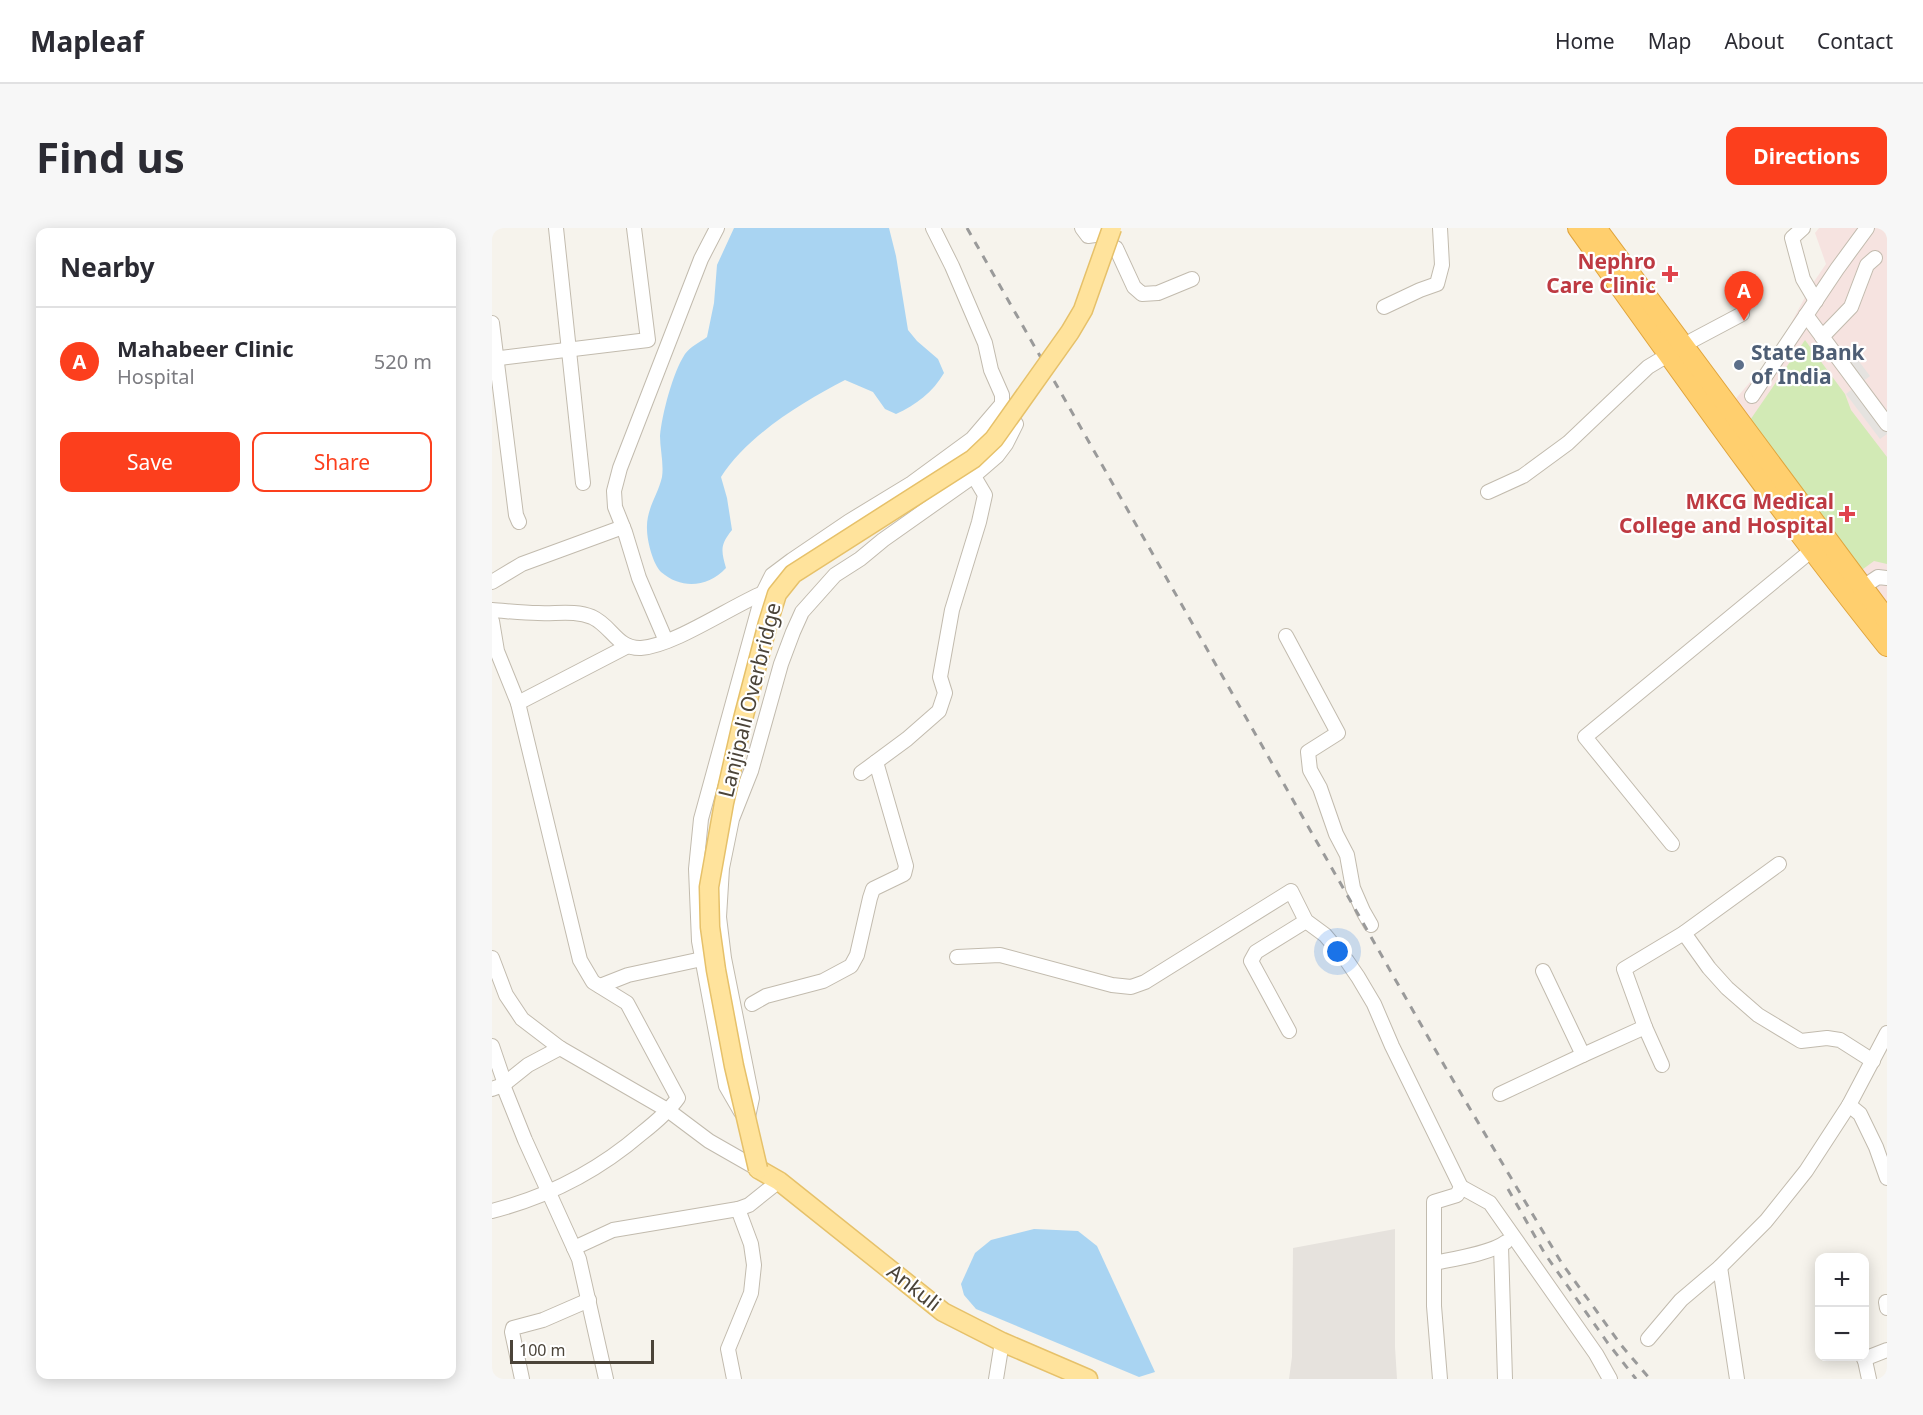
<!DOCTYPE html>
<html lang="en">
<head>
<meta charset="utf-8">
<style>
  body { margin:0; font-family:"Noto Sans",sans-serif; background:#f7f7f7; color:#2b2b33 }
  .controls { position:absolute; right:18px; bottom:18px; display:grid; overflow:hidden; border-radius:12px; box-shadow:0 3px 15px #0003 }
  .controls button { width:54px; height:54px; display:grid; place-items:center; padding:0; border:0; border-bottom:2px solid #e1e1e2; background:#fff; color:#2b2b33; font:30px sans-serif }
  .scale { position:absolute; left:18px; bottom:15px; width:144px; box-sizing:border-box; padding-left:6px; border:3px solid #4b4439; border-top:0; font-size:16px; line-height:21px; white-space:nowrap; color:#4b4439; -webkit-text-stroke:4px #fff; paint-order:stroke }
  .you { position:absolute; left:846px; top:724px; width:21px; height:21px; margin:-15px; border:4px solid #fff; border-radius:50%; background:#1a73e8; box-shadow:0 0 0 9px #1a73e833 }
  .badge { display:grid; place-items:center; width:39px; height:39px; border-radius:50%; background:#fc3f1d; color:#fff; font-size:20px; font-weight:700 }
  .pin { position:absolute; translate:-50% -50px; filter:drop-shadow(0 2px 3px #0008) }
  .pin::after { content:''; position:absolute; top:32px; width:21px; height:18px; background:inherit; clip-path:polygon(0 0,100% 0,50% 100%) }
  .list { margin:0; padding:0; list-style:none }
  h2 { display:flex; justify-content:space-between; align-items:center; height:78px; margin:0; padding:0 24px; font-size:26px }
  h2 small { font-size:20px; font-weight:400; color:#7c7c81 }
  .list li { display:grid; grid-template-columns:39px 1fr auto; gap:18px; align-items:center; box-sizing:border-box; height:108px; padding:0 24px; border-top:2px solid #e1e1e2 }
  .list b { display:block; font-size:22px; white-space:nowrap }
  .list p { margin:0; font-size:20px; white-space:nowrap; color:#7c7c81 }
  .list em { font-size:20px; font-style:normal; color:#7c7c81 }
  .actions { display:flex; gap:12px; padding:18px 24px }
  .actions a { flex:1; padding:14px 0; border:2px solid #fc3f1d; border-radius:12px; text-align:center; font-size:21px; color:#fc3f1d }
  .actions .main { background:#fc3f1d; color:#fff }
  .map { position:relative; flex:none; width:1395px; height:1151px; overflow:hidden; border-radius:12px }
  header { display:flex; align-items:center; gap:36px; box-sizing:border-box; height:84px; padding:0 30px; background:#fff; border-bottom:2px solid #e1e1e2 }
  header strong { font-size:28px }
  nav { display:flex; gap:33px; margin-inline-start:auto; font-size:21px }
  .intro { display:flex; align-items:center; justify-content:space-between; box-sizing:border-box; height:144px; padding:0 36px }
  h1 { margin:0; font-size:42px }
  .button { padding:15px 27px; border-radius:12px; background:#fc3f1d; color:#fff; font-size:21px; font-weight:700 }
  main { display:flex; gap:36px; padding:0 36px }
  aside { flex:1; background:#fff; border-radius:12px; box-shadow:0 3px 15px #0003 }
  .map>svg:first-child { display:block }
  .industrial { fill:#e6e2dd }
  .medical { fill:#f6e3e0 }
  .green { fill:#d2eab5 }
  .parking { fill:#e5e3e0 }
  .water { fill:#a9d4f2 }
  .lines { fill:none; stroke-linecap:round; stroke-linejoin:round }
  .minor-casing { stroke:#c2bbae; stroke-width:16 }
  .major-casing { stroke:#e6c16a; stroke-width:21 }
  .highway-casing { stroke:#e0a43c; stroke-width:22 }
  .minor { stroke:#fff; stroke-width:14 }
  .major { stroke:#ffe39c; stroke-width:18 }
  .highway { stroke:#ffcf6e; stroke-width:20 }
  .rail { stroke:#9a9a9a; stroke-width:3; stroke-dasharray:8 8; stroke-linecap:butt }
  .major-bridge-casing { stroke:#e6c16a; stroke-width:21; stroke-linecap:butt }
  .major-bridge { stroke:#ffe39c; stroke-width:18 }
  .health-dot { fill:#e0444e; stroke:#fff; stroke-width:2 }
  .service-dot { fill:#5c6f8a; stroke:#fff; stroke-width:2 }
  .labels { text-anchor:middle; stroke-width:4.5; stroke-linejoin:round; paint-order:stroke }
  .health-label { font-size:21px; font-weight:bold; fill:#be3a42; stroke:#fff; text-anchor:end }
  .service-label { font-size:21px; font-weight:bold; fill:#4e5e75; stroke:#fff; text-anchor:start }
  .street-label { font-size:21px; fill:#4b4439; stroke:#fff }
</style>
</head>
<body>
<header>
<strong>Mapleaf</strong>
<nav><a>Home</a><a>Map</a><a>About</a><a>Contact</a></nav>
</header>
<div class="intro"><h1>Find us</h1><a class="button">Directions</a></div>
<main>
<aside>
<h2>Nearby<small></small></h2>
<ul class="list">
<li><span class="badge">A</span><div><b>Mahabeer Clinic</b><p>Hospital</p></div><em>520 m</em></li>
</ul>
<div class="actions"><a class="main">Save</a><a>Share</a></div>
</aside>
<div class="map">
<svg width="1395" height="1151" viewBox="0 0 1395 1151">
  <rect width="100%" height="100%" fill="#f6f3ec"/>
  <polygon class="industrial" points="903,1001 903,1119 905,1151 797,1151 800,1129 801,1020"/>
  <polygon class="medical" points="1327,0 1395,0 1395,389 1234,182 1283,125 1319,58 1334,36 1323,5"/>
  <polygon class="green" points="1313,112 1353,166 1359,182 1395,229 1395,336 1382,333 1367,344 1254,198"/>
  <g class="parking">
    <polygon points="1357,120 1378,148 1370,154 1349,126"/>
    <polygon points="1363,159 1395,202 1395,206 1388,211 1354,166"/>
  </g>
  <g class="water">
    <path d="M242 0H397L404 28 416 102 425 113 446 131 452 145C441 164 424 177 404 186L393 181 381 164 353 152C310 174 255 208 229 249L235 270 240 302C228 317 229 322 234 340 216 359 190 362 169 344 161 336 155 313 155 301 154 281 166 267 170 249 172 236 168 221 168 208 170 186 181 144 193 126 198 119 208 114 215 109L222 75 225 37Z"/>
    <polygon points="542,1001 586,1003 605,1018 663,1144 647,1149 484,1081 472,1067 469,1056 483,1025 499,1012"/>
  </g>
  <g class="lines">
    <defs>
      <g id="minor">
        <polyline points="64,0 91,255"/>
        <polyline points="590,0 596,8 603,7 606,0"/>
        <polyline points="1311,0 1300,10 1311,51 1324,73"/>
        <polyline points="624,20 642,59 650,66 666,65 700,51"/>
        <polyline points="892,79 928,62 945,56 950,37 948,0"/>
        <polyline points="1314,87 1395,196"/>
        <polyline points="0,95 24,287 27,294"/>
        <polyline points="1330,109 1359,79 1375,37 1383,30"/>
        <polyline points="0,131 156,112 142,0"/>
        <polyline points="1260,168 1345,41 1375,0"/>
        <polyline points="996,264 1031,248 1076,215 1156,139 1201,112 1250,86"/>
        <polyline points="0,354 30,336 131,299"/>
        <polyline points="1365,363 1386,349 1395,350"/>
        <path d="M0 382C15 383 31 385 46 385 64 386 83 382 100 389 120 398 125 421 149 420 181 418 238 379 271 365"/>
        <path d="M0 393 5 423 26 475 88 732 101 754 135 775 186 870C176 884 164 894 150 905 107 942 55 969 0 983"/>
        <polyline points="794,408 846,505 816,524 818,542 828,560 844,606 855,627 861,660 871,683 879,697"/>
        <polyline points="174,413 147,350 133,304 123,279 122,263 128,240 209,31 225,0"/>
        <polyline points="26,475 136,418"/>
        <polyline points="369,545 415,511 447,483 453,465 448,449 460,382 487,294 493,267 477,240"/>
        <polyline points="1180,616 1093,509 1320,322"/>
        <polyline points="1192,705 1217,740 1235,760 1266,787 1309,813 1335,810 1348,812 1381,833"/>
        <polyline points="465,729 508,727 620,757 639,759 653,754 799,663 814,693 833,707 855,733 866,749 882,776 900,818 969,959 965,967 942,974 942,1078 948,1151"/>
        <polyline points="0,730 14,767 30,791 68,820 177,883 217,913 266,941"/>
        <polyline points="1051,743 1091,827"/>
        <polyline points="108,758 136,747 210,731"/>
        <polyline points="260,776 274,768 331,753 359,738 365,727 378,670 381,661 412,646 414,638 384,534"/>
        <polyline points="1153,799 1170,837"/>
        <polyline points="797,803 759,733 764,724 814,693"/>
        <polyline points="0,818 13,856"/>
        <polyline points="11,857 33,912 87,1031 114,1151"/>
        <polyline points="0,861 11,857 36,837 68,820"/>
        <polyline points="1008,866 1091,827 1153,799 1132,741 1192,705 1287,636"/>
        <polyline points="1357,877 1368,886 1384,919 1395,950"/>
        <polyline points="249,884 234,858 207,713 204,641 209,591 271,365 280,347 300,332 356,294 420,255 480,211 510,176 510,167 499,142 493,115 460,38 441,0"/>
        <polyline points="256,889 260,870 232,730 227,689 230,640 240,591 259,543 289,436 301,404 310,384 343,347 368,331 391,312 483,247 505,228 514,216 524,196 514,182"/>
        <polyline points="969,959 998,975 1104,1126 1118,1151"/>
        <polyline points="1009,1018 1013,1151"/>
        <polyline points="82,1020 121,1002 246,981 257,977 287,953"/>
        <path d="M942 1035C961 1031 1000 1025 1014 1014"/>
        <polyline points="1228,1039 1245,1151"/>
        <polyline points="1394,1074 1395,1080"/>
        <polyline points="1156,1111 1189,1072 1228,1039 1274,993 1314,943 1357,877 1395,805"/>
        <polyline points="1372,1128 1377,1151"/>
        <polyline points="1372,1131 1395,1122"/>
        <polyline points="30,1151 20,1104 21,1100 51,1092 97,1072"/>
        <polyline points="242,1151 236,1121 259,1065 262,1037 259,1016 246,981"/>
        <polyline points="504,1151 510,1114"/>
      </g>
      <polyline id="major" points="266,941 287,953 451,1084 510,1114 596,1151"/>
      <g id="highway">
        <path d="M1086 0C1187 141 1287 283 1395 418"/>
        <polyline points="1104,0 1395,392"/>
      </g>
    </defs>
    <use href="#minor" class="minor-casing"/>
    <use href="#major" class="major-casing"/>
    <use href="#highway" class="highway-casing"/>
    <use href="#minor" class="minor"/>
    <use href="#major" class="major"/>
    <use href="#highway" class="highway"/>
    <g class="rail">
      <polyline points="475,0 952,837 1069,1034 1129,1117 1158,1151"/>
      <polyline points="1016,961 1053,1026 1115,1114 1144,1151"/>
    </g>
    <defs>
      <polyline id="major-bridge" points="266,941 242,838 224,742 218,699 217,659 232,575 251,491 276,395 285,366 301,346 481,231 502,211 578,104 591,82 620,0"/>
    </defs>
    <use href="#major-bridge" class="major-bridge-casing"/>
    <use href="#major-bridge" class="major-bridge"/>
  </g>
  <g class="health-dot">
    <path d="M1175 37h6v6h6v6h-6v6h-6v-6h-6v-6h6z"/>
    <path d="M1352 277h6v6h6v6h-6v6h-6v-6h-6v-6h6z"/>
  </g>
  <circle class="service-dot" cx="1247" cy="137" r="6"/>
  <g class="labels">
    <g class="health-label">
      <text x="1164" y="41">Nephro<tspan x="1164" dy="24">Care Clinic</tspan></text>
      <text x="1342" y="281">MKCG Medical<tspan x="1342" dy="24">College and Hospital</tspan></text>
    </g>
    <g class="service-label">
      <text x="1259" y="132">State Bank<tspan x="1259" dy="24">of India</tspan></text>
    </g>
    <g class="street-label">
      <text transform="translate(258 472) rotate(-76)" y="7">Lanjipali Overbridge</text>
      <text transform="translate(422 1060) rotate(38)" y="7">Ankuli</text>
    </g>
  </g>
</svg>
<div class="controls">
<button>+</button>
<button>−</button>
</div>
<div class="scale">100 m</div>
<div class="you"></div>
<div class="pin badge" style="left:1252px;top:93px">A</div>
</div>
</main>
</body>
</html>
